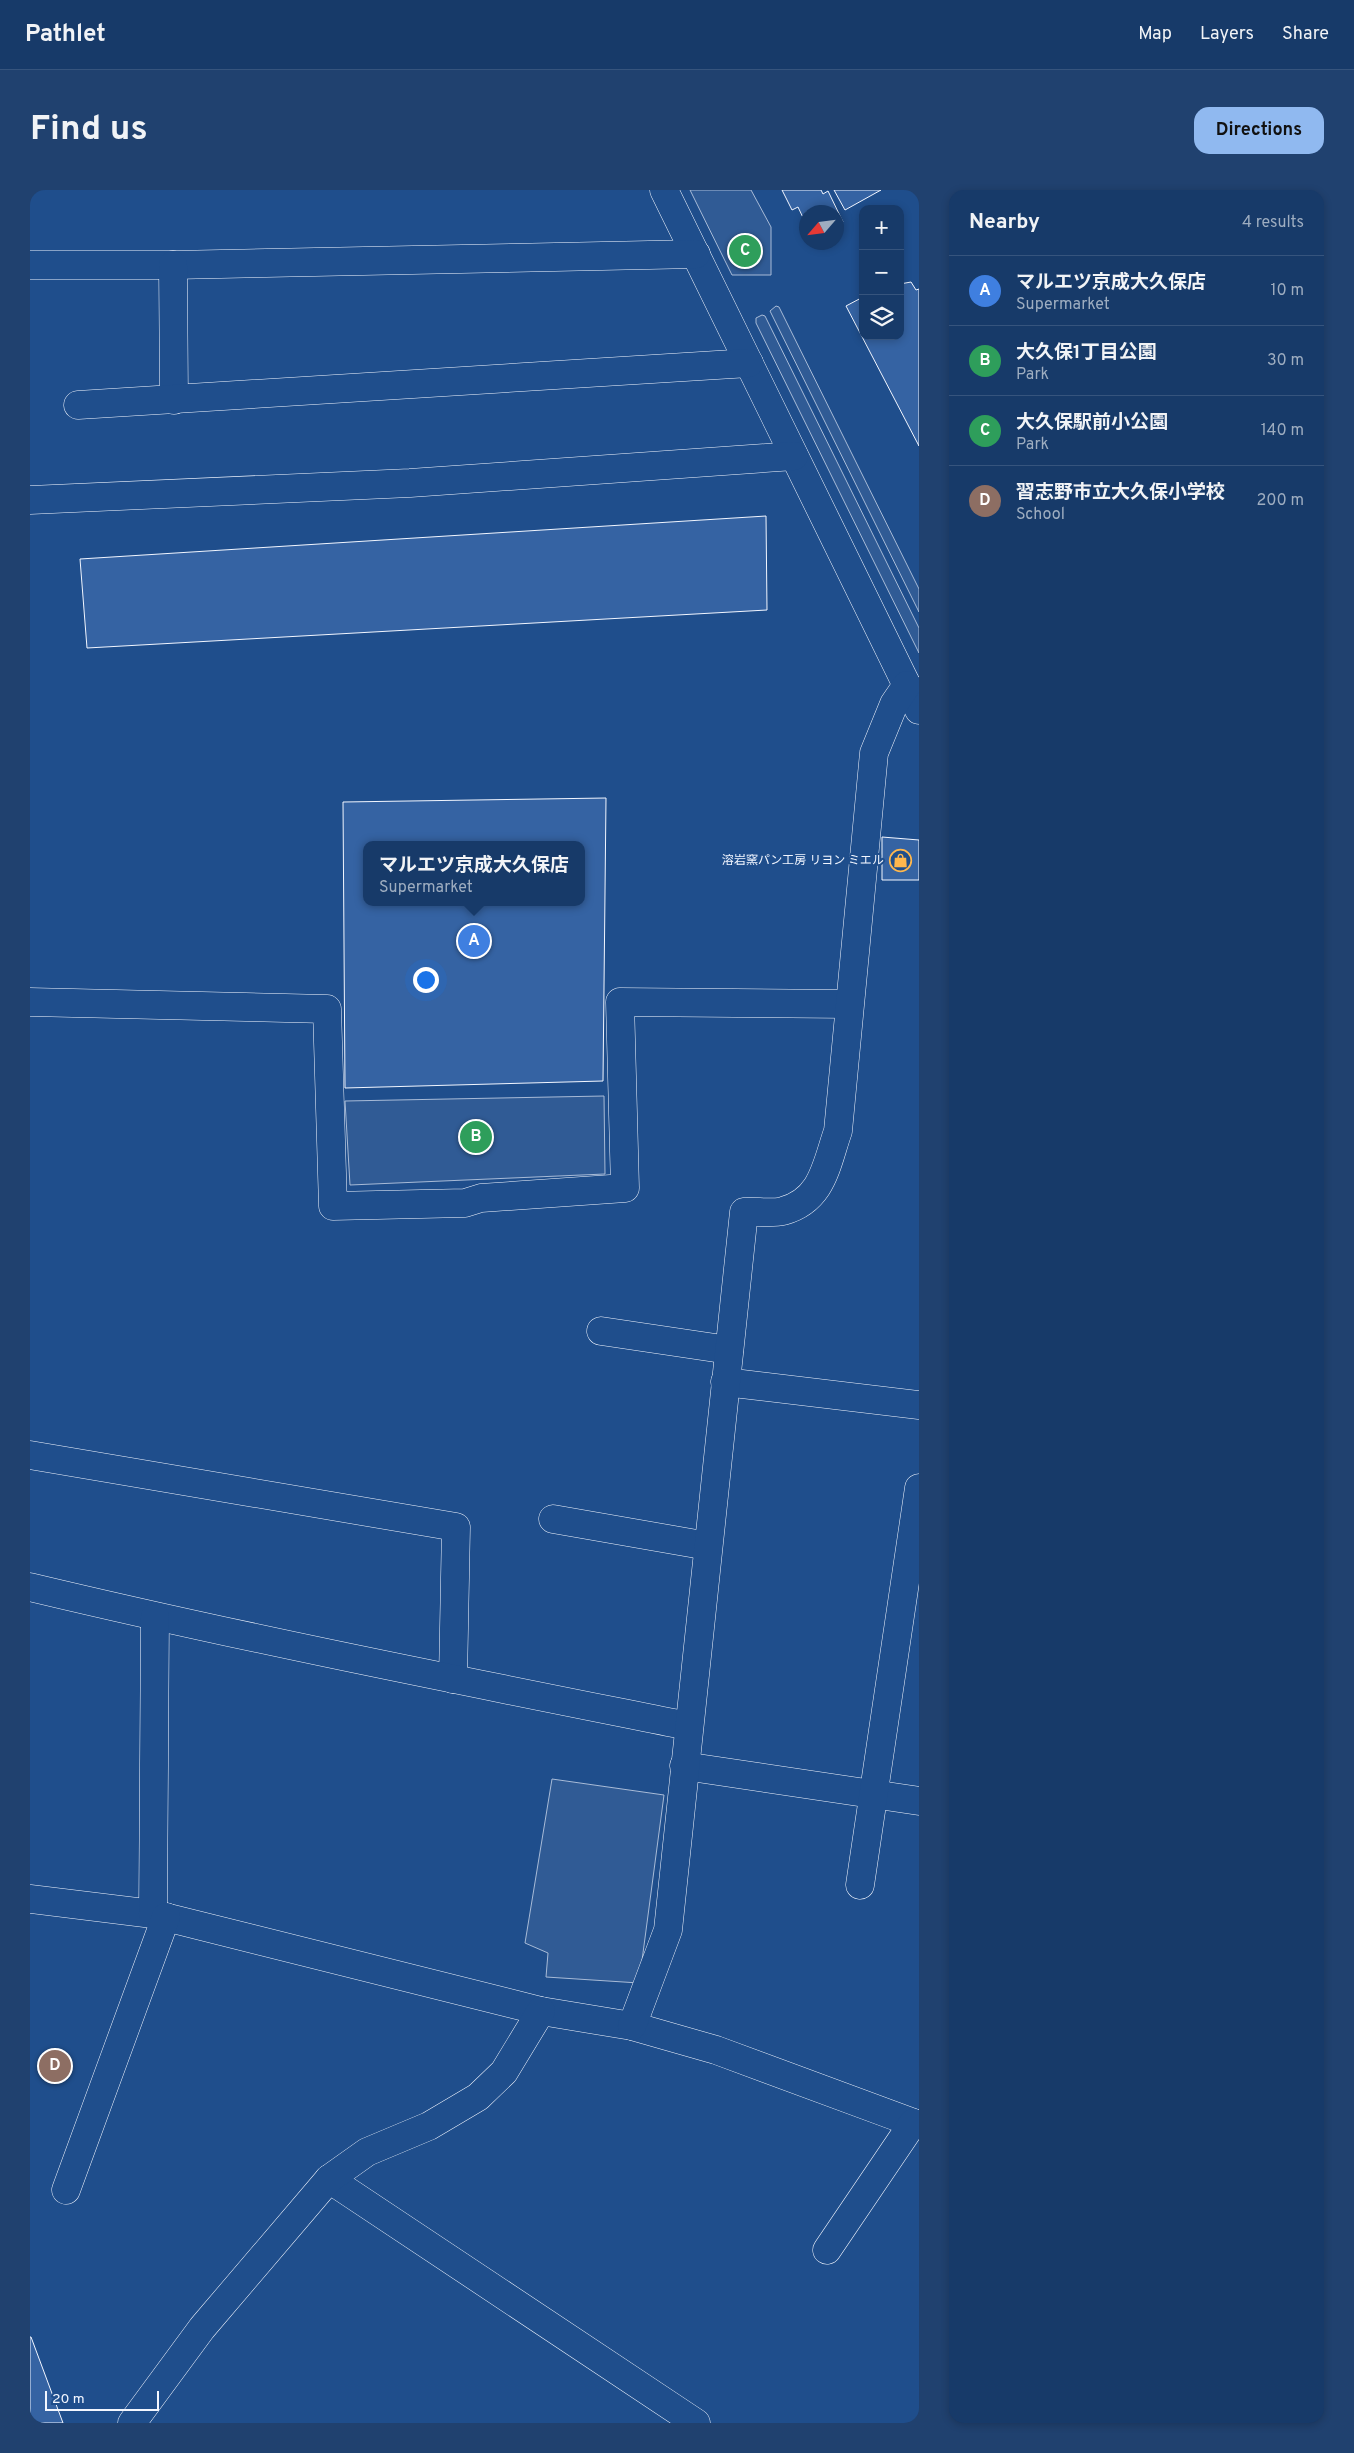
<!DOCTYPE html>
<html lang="en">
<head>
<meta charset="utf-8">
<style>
  body { margin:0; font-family:Overpass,"Noto Sans JP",sans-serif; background:#20416f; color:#f1f3f6 }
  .controls { position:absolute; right:15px; top:15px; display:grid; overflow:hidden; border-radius:10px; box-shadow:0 2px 8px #0003 }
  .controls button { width:45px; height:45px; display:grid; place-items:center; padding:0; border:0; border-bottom:1px solid #36547d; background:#173a69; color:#f1f3f6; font:25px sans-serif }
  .compass { position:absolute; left:769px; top:15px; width:45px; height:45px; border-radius:50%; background:#173a69; box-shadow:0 2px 8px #0003; rotate:242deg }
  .scale { position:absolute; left:15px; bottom:12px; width:114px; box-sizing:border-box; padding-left:5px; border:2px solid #f2f6ff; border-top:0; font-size:14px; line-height:18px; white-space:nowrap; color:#f2f6ff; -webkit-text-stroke:4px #1f4e8c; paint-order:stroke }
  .you { position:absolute; left:395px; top:789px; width:18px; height:18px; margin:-12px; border:4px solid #fff; border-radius:50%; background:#1a73e8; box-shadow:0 0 0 8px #1a73e833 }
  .badge { display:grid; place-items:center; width:32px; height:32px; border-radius:50%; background:#90b9f0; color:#fff; font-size:16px; font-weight:700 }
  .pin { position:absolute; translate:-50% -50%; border:2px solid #fff; box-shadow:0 1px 5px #0006 }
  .popup { position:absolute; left:333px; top:651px; width:222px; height:65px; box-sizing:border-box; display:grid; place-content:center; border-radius:10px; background:#173a69; filter:drop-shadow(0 1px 4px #0005); font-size:16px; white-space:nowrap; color:#9eadc0 }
  .popup b { font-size:19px; color:#f1f3f6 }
  .popup::after { content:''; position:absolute; left:50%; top:100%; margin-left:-10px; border:10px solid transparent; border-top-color:#173a69 }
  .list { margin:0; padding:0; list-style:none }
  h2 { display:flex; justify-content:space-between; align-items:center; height:65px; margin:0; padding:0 20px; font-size:21px }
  h2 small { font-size:16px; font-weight:400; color:#9eadc0 }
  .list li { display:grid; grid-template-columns:32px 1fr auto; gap:15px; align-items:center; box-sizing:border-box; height:70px; padding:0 20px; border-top:1px solid #36547d }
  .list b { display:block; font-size:19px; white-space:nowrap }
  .list p { margin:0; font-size:16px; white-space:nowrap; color:#9eadc0 }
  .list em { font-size:16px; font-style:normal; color:#9eadc0 }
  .icon { flex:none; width:28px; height:28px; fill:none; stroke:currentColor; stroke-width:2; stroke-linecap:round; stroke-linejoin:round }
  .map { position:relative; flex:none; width:889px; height:2233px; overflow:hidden; border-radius:15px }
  header { display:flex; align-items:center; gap:30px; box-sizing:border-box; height:70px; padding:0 25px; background:#173a69; border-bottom:1px solid #36547d }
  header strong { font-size:24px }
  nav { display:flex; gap:28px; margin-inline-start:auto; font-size:18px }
  .intro { display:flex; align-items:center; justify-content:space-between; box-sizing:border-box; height:120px; padding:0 30px }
  h1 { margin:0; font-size:35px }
  .button { padding:12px 22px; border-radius:15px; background:#90b9f0; color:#111; font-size:18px; font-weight:700 }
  main { display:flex; gap:30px; padding:0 30px }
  aside { flex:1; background:#173a69; border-radius:15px; box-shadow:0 2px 8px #0003 }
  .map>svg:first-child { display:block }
  .built { fill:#305b95; stroke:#a8bbd7 }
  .building { fill:#3563a3; stroke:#f2f6ff; fill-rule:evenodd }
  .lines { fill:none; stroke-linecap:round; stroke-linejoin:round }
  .minor-casing { stroke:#f2f6ff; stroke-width:29 }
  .minor { stroke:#1f4e8c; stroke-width:28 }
  .labels { text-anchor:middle; stroke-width:4; stroke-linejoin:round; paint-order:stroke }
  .poi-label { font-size:12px; fill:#f2f6ff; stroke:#1f4e8c; text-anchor:end }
</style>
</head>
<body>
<header>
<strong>Pathlet</strong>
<nav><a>Map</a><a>Layers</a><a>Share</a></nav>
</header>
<div class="intro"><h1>Find us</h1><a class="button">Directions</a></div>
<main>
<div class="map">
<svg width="889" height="2233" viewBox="0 0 889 2233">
  <rect width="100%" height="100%" fill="#1f4e8c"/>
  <g class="built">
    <polygon points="660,0 721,0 741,37 741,85 702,85"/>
    <polygon points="746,116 749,117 889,399 889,422 740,121"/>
    <polygon points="732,125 735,126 889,438 889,463 726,133 726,128"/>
    <polygon points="574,906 575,984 320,995 315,911"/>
    <polygon points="522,1589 634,1605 609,1793 516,1787 518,1763 495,1753"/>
  </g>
  <g class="building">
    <polygon points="752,0 791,0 793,4 798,1 813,32 806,35 806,22 776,22 776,34 768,17 762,20"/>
    <polygon points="804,0 851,0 815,20"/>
    <polygon points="881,92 886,100 889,99 889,256 816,116 833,107 833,146 870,146 870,94"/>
    <polygon points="736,326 737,420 57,458 50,369"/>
    <path d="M576 608 573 891 315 898 313 612ZM336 655H552V712H336Z"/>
    <polygon points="852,647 889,650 889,690 852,690"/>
    <polygon points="0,2147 1,2147 33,2233 0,2233"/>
  </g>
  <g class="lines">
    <defs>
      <g id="minor">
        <polyline points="634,0 889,520"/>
        <polyline points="0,75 143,75 666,64"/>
        <polyline points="143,75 144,210"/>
        <polyline points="48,215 719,173"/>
        <polyline points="0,310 380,293 764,266"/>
        <polyline points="0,812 297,819 303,1016 435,1013 451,1008 595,998 590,812 819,814"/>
        <polyline points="571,1141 699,1160"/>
        <polyline points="695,1192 889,1215"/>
        <polyline points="0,1265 426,1337 423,1489"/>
        <polyline points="523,1329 678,1356"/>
        <path d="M0 1397C218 1449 438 1492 658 1536"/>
        <polyline points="654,1576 889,1611"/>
        <polyline points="830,1695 889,1298"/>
        <polyline points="0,1709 123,1724 511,1821 602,1836 686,1860 889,1935"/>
        <polyline points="123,1724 125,1427"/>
        <path d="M602 1836 638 1740 714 1022C726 1021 741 1024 753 1021 793 1010 796 975 808 941L844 563 864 514 877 495"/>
        <polyline points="299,1989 666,2233"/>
        <polyline points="36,2000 136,1727"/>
        <polyline points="797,2060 883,1933"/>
        <polyline points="102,2233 172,2138 299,1989 337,1962 399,1936 448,1907 474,1882 511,1821"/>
      </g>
    </defs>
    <use href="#minor" class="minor-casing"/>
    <use href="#minor" class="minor"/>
  </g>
  <defs>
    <symbol id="shop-ring" viewBox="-11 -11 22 22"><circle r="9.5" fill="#1f4e8c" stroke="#ffb74d" stroke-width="1.5"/><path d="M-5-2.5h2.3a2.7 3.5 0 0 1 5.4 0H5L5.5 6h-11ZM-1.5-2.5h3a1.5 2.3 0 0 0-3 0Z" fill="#ffb74d"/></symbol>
  </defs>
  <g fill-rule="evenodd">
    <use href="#shop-ring" x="858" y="658" width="25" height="25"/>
  </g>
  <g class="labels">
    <g class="poi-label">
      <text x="854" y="674">溶岩窯パン工房 リヨン ミエル</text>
    </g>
  </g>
</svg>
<div class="controls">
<button>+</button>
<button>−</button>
<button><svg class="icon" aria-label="layers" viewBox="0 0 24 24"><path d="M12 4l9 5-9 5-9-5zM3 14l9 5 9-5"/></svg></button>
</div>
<svg class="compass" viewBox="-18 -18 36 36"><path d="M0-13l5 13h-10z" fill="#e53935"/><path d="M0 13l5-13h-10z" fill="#9eadc0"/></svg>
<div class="scale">20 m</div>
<div class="you"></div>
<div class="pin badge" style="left:444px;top:751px;background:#3f7fe0">A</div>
<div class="popup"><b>マルエツ京成大久保店</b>Supermarket</div>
<div class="pin badge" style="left:446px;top:947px;background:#2e9e5b">B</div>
<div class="pin badge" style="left:715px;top:61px;background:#2e9e5b">C</div>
<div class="pin badge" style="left:25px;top:1876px;background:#8d6e63">D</div>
</div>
<aside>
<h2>Nearby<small>4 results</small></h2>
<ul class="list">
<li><span class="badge" style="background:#3f7fe0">A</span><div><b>マルエツ京成大久保店</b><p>Supermarket</p></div><em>10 m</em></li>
<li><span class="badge" style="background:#2e9e5b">B</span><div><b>大久保1丁目公園</b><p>Park</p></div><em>30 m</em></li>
<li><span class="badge" style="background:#2e9e5b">C</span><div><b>大久保駅前小公園</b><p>Park</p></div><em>140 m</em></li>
<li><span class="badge" style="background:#8d6e63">D</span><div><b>習志野市立大久保小学校</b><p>School</p></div><em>200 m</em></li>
</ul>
</aside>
</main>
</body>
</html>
